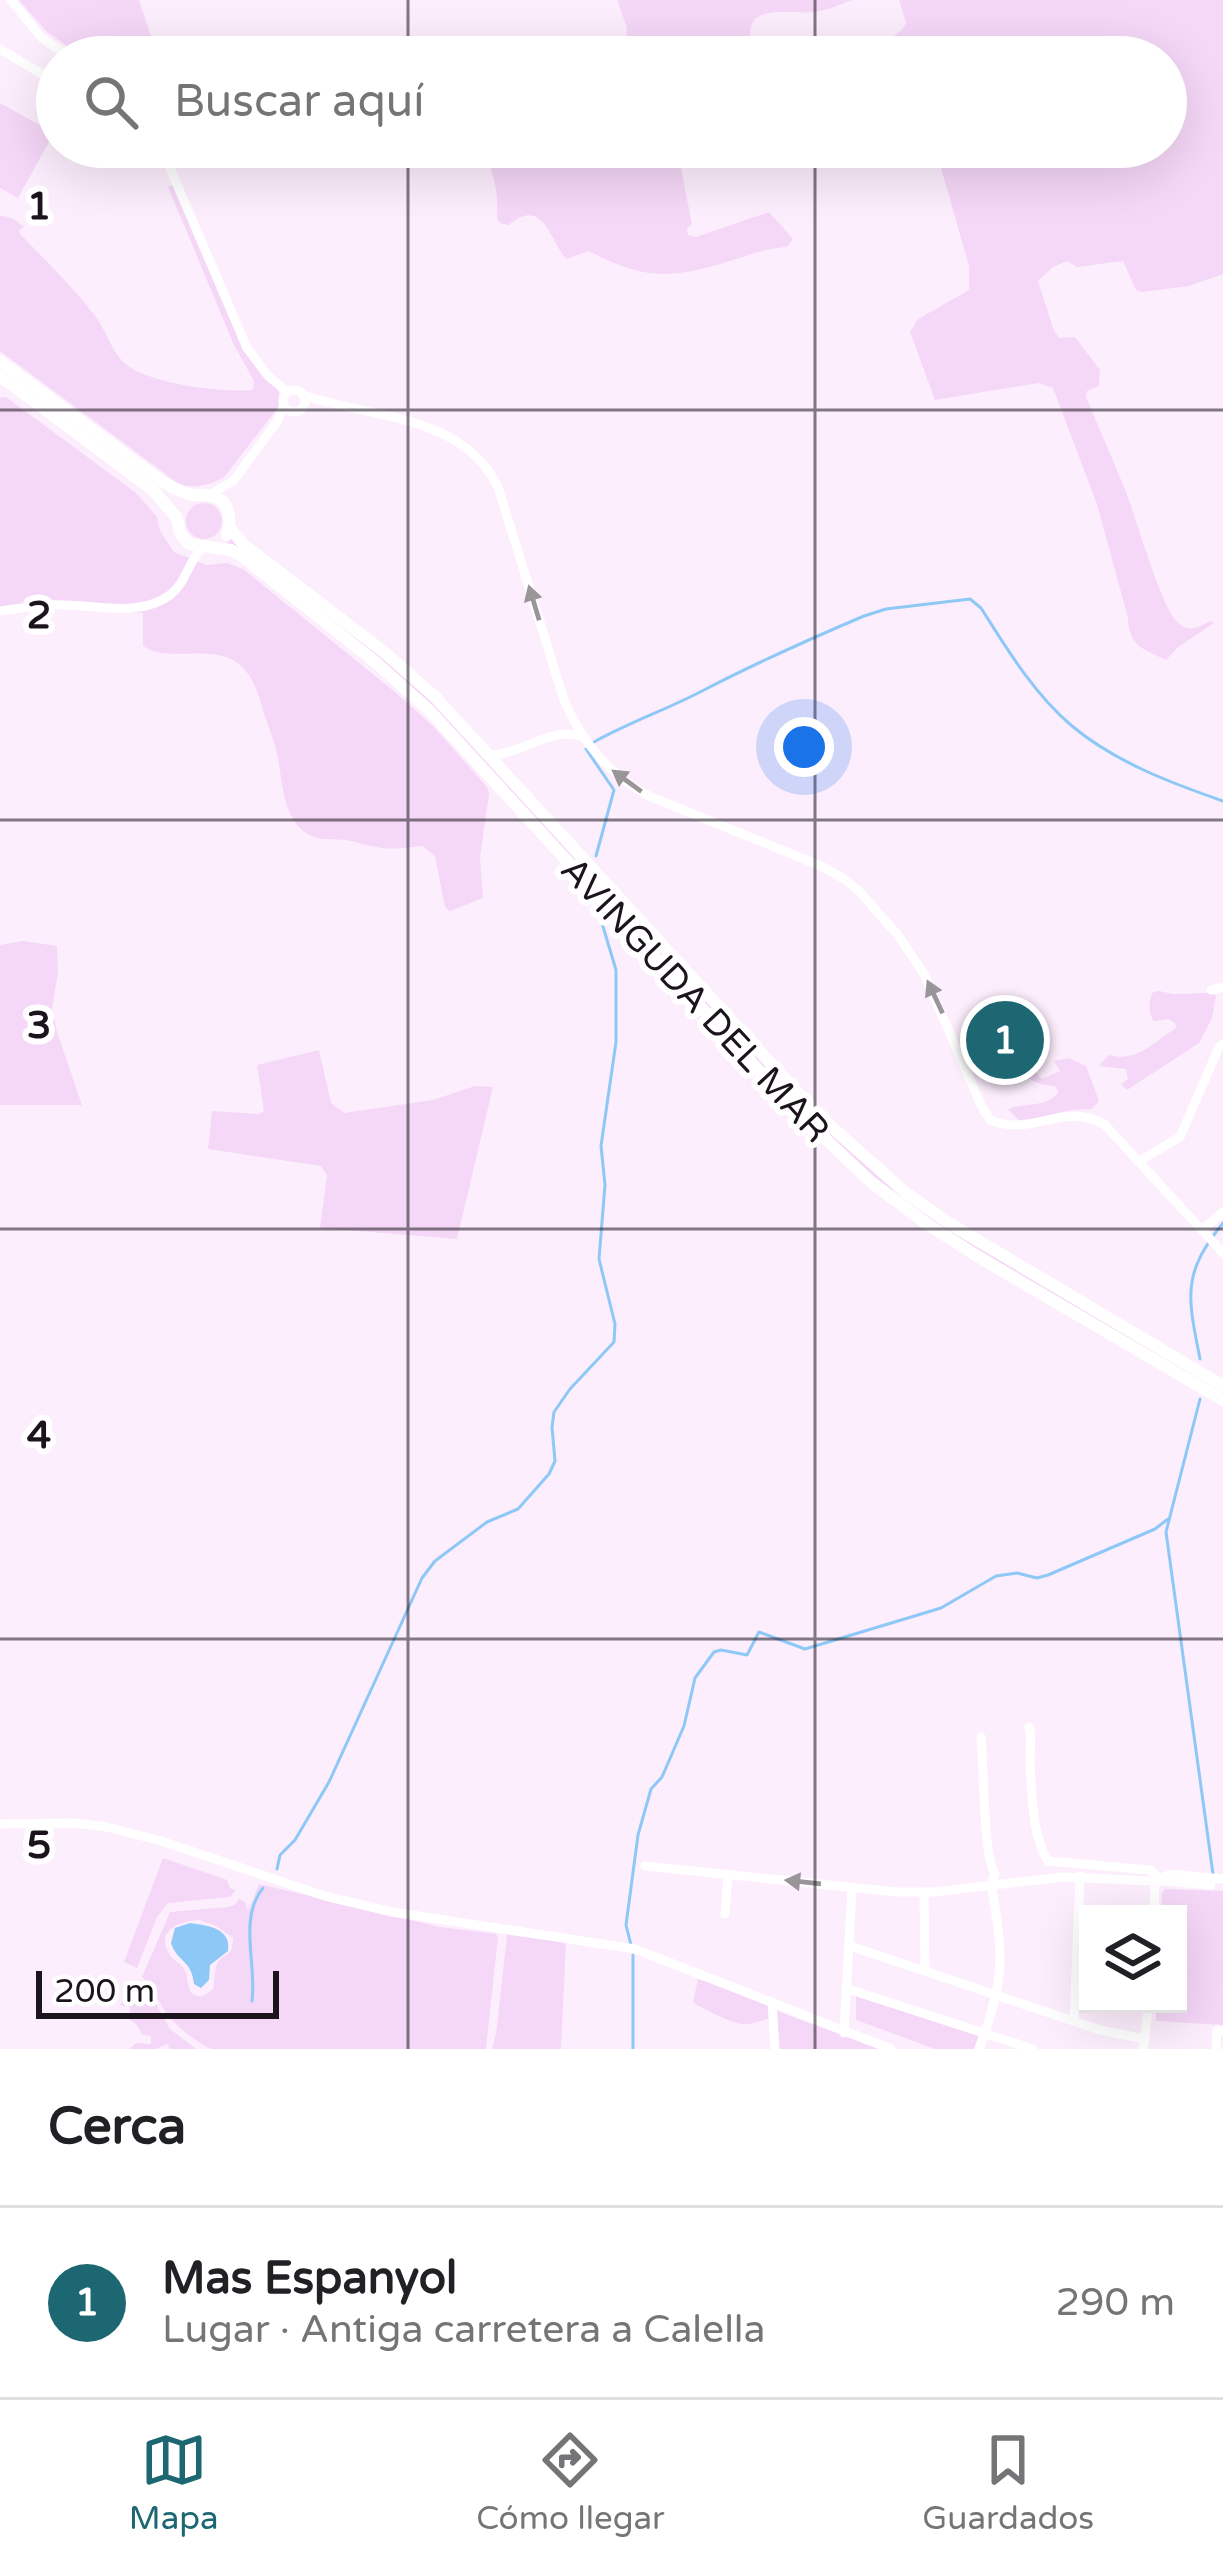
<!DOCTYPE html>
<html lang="es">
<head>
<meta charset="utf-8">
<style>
  body { margin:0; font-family:"Varela Round",sans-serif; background:#f6f6f6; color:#202124 }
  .controls { position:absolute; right:36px; bottom:36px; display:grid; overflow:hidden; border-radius:0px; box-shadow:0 12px 48px #0002 }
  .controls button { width:108px; height:108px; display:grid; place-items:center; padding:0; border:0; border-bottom:3px solid #e0e0e0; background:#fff; color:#202124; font:60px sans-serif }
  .scale { position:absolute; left:36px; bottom:30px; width:243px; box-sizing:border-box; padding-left:12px; border:6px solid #1c141d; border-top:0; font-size:33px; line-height:42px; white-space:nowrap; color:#1c141d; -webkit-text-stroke:9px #fff; paint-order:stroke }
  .you { position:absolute; left:804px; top:747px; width:42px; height:42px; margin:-30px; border:9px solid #fff; border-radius:50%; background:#1a73e8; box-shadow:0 0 0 18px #1a73e833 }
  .badge { display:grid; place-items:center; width:78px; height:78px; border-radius:50%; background:#1d6772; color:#fff; font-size:39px; font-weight:700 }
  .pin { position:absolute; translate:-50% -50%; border:6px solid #fff; box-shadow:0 3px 12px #0006 }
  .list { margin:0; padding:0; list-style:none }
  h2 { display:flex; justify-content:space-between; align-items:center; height:156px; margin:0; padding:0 48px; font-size:51px }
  h2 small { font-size:39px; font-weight:400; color:#757577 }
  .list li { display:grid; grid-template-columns:78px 1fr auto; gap:36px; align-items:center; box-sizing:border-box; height:192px; padding:0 48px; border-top:3px solid #e0e0e0 }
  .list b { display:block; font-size:45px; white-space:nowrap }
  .list p { margin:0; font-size:39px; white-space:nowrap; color:#757577 }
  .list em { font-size:39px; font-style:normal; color:#757577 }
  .icon { flex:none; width:66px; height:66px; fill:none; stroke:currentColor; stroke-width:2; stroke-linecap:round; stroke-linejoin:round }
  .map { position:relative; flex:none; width:1223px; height:2049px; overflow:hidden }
  .search { position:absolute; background:#fff; box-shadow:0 12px 48px #0002; left:36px; right:36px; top:36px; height:132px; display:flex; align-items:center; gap:30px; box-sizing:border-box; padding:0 42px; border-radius:66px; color:#757577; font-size:45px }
  .sheet { height:348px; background:#fff }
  nav { display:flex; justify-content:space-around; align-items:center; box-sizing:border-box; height:168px; border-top:3px solid #e0e0e0; background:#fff; font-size:33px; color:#757577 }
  nav a { display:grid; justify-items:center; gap:6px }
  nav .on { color:#1d6772 }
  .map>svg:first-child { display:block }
  .green { fill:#f5d7f7; fill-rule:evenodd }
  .water { fill:#8dc8f6 }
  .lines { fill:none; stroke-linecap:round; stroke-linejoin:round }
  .stream { stroke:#8dc8f6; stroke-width:3 }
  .minor { stroke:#fff; stroke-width:9 }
  .major { stroke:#fff; stroke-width:12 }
  .oneway { fill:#999599 }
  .grid { fill:none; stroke:#1c141d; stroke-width:3; stroke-opacity:0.55 }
  .labels { text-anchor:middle; stroke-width:12; stroke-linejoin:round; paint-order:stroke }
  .street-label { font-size:36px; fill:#1c141d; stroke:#fff }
  .grid-label { font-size:39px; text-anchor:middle; font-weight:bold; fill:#1c141d; stroke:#fff; stroke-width:12; stroke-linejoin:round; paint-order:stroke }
</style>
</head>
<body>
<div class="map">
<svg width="1223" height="2049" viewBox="0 0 1223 2049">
  <rect width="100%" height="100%" fill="#fdeefe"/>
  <g class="green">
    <polygon points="19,0 139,0 158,57 82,57 46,31"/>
    <path d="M617 0H854C841 4 828 10 815 12 800 14 765 8 755 19 746 30 754 43 745 57H589L626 37 627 28Z"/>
    <path d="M899 0H1223V274L1189 286 1142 292 1136 290 1123 261 1077 267 1067 261 1053 267 1038 281 1054 331 1059 338 1075 337 1100 370 1099 386 1087 391 1086 397C1099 428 1113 460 1126 492 1136 518 1161 606 1177 622 1189 633 1197 628 1210 621L1214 623 1177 648 1166 660C1143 649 1129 646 1128 618L1097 504 1053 388 1038 383 935 400 910 332 918 319 969 290V266L935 147H1166V57H865L864 49 892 37 902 30 906 23Z"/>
    <polygon points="0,103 54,133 18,198 0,188"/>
    <path d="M482 147H677L692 225 687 228 688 235 696 237 769 212 793 239 787 247C767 248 749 255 730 261 672 279 643 280 589 251L566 259C550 239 542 196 509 225L502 224 497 219C499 191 493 172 482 147Z"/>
    <path d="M175 184 239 340 278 390 281 404 224 477C210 485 195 489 179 484L0 351V216C11 216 15 220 24 227L19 230 20 234C46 261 73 287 96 317 107 332 112 353 126 364 149 384 223 393 253 390L254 381 234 345 168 187Z"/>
    <path d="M6 397 136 493 157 517 160 531 174 552 206 565 227 563 243 569 395 692 433 726 487 787 489 794 480 857 483 898 450 911 445 907 435 856 423 846C390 850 383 850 351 841 339 838 326 841 314 837 283 825 283 785 278 758 275 743 269 728 264 714 259 696 254 677 240 665 213 642 169 664 143 646V613L73 607 0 613V398Z"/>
    <circle cx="204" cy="521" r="18"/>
    <polygon points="233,535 415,684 898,1191 1223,1389 1223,1395 950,1233 872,1175 795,1103 527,808 432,708 227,543"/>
    <polygon points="23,941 57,946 58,972 52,1009 57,1032 82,1105 0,1105 0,945"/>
    <path d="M1159 991 1173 994 1212 993 1216 996 1212 1018 1199 1043 1127 1090 1121 1084 1128 1079 1126 1069 1099 1066 1109 1055C1136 1063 1154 1042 1176 1028L1175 1023 1169 1019 1154 1021C1147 1012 1149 1002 1153 992Z"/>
    <polygon points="319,1050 331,1103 344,1113 433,1100 475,1086 493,1087 457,1239 320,1228 327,1175 321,1166 208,1149 212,1111 259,1114 264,1111 257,1065"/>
    <path d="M1012 1053 1023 1060 1042 1079 1060 1071 1054 1061 1068 1058 1086 1066 1099 1101 1092 1109 1070 1110 1020 1122 1008 1109C1026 1102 1044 1109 1059 1092L1055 1086C1032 1084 1026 1077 1011 1060Z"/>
    <polygon points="163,1858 227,1880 230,1888 236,1890 230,1897 168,1903 157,1917 137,1968 124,1962"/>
    <path d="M259 1884 440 1927 496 1934 498 1937 486 2049H211C197 2042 181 2030 171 2019 159 2006 156 1989 142 1977L170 1912 228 1907 235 1905 239 1899 245 1902 248 1911ZM199 1920 216 1926 233 1938C233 1959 224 1951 217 1964 214 1971 215 1982 213 1989 207 1993 203 1999 195 1995 186 1991 189 1976 184 1969 181 1963 173 1961 170 1955 154 1931 179 1921 199 1920Z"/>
    <polygon points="1165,1889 1223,1891 1223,2025 1156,2021 1156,2004 1178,2004 1178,1914 1161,1914 1162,1893"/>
    <polygon points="507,1935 566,1942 561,2049 492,2049 496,2034"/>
    <path d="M698 1979 772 2002 773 2017C764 2019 750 2026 742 2024 732 2023 700 2008 693 2002Z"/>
    <polygon points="138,1981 149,1991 170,2029 196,2049 170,2049 167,2044 156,2049 129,2049 136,2043 151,2044 151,2036 143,2035 136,2024 129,2020 130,2007 120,2005"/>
    <polygon points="856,1992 979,2034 974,2049 935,2049 856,2020"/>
    <polygon points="777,2011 879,2049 778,2049"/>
  </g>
  <path class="water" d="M190 1923C208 1925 232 1929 228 1951L210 1965 209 1980 201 1988 194 1984C192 1960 177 1962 171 1943L175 1928Z"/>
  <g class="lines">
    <g class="stream">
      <path d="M594 742C630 722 668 709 704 690 756 663 810 639 864 616L886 609 970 599 981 608C1007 649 1034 694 1072 726 1115 762 1171 783 1223 801"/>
      <polyline points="586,749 614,790 596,856"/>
      <path d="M1200 1359C1188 1297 1181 1275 1223 1223"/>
      <polyline points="1200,1399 1166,1532 1213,1874"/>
      <polyline points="277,1869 280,1855 295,1840 329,1782 422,1578 435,1561 487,1522 518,1509 549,1474 555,1461 552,1427 554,1412 570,1389 614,1342 615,1324 599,1259 605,1185 601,1146 616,1042 616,970 596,903 582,890 579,882"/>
      <polyline points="631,1945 626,1925 638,1835 651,1789 662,1777 684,1726 695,1678 714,1652 721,1650 747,1655 759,1632 805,1649 941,1608 996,1576 1017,1573 1037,1578 1048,1575 1155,1529 1168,1519"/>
      <polyline points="633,1955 633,2049"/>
      <path d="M252 2001C257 1964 238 1919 263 1888"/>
    </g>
    <g class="minor">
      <polyline points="11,0 41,37 69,57"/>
      <polyline points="0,49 57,83"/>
      <polyline points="161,147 247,348 269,377 288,392"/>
      <circle cx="294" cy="401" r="11"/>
      <path d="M303 395C370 418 463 414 498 487L564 700C582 742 609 775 649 796L821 866 846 880 859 891 897 934 924 974 981 1105 990 1120C1029 1138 1068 1100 1105 1125L1223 1253"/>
      <polyline points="210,495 234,480 277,422 284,406"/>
      <path d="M0 611C16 609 32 606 48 605 87 602 136 620 170 595 186 583 188 562 202 548"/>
      <path d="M488 755C522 756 552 723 585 738"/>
      <polyline points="1211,990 1223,987"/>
      <polyline points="1138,1162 1180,1137 1219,1047 1223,1044"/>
      <polyline points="1202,1230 1223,1212"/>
      <path d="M1029 1727C1033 1741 1029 1751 1030 1765 1032 1795 1032 1836 1048 1861L1150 1870 1161 1881 1211 1885"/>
      <polyline points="0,1824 76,1823 107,1827 161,1841 325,1896 392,1912 635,1949 891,2049"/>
      <polyline points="645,1866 896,1892 933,1892 1063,1877 1152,1881 1172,1874 1223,1879"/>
      <polyline points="924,1892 925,1971"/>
      <polyline points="725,1914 728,1875"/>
      <polyline points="1154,1914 1155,1880"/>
      <polyline points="850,1946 1100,2030 1145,2039"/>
      <polyline points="848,1989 1033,2049"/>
      <polyline points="772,2002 775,2049"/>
      <polyline points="1074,2021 1080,1876"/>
      <polyline points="844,2033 852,1887"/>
      <path d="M979 2049C1005 1980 1004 1956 991 1884L995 1874C983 1856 984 1765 981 1737"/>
      <polyline points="1143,2049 1149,2004"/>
      <polyline points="1216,2049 1217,2030 1223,2031"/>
    </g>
    <g class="major">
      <path d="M0 361 164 483C173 488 184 494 195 495 198 496 202 494 205 495 228 496 233 516 227 535"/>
      <polyline points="0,376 153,490 177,518 180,533 189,544 231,550 239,554 373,660 429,710 796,1111 872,1183 927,1224 982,1259 1223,1400"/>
      <polyline points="230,528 244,545 384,652 435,697 818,1115 906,1193 950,1224 1223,1386"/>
    </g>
  </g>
  <defs><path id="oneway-solid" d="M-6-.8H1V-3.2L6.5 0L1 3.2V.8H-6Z" transform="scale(3)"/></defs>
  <g class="oneway">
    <use href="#oneway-solid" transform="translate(534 603) rotate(-107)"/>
    <use href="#oneway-solid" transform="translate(627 781) rotate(-144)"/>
    <use href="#oneway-solid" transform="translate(935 997) rotate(-115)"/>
    <use href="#oneway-solid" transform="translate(803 1882) rotate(-174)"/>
  </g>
  <path class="grid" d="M408 0V57M815 0V57M408 147V2049M815 147V2049M0 410H1223M0 820H1223M0 1229H1223M0 1639H1223"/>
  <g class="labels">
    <g class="street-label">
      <text transform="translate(696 999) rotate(47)" y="13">AVINGUDA DEL MAR</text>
    </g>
  </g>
  <g class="grid-label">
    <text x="39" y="219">1</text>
    <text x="39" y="628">2</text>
    <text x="39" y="1038">3</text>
    <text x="39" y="1448">4</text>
    <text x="39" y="1858">5</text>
  </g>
</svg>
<div class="controls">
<button><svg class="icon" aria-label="layers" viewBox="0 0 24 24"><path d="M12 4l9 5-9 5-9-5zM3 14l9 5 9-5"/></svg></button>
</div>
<div class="scale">200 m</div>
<div class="you"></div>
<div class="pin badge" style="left:1005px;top:1040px">1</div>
<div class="search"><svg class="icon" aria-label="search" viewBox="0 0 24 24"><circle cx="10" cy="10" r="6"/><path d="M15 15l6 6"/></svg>Buscar aquí</div>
</div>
<section class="sheet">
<h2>Cerca<small></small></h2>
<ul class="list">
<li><span class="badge">1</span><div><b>Mas Espanyol</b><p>Lugar · Antiga carretera a Calella</p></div><em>290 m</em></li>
</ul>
</section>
<nav>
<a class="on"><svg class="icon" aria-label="map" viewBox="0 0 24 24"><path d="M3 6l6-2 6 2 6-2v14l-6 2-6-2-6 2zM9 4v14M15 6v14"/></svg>Mapa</a>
<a><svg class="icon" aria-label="directions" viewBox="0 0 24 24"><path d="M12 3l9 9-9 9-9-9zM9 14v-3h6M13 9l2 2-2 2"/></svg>Cómo llegar</a>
<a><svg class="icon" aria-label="saved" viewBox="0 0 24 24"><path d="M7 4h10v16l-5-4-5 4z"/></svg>Guardados</a>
</nav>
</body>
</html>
